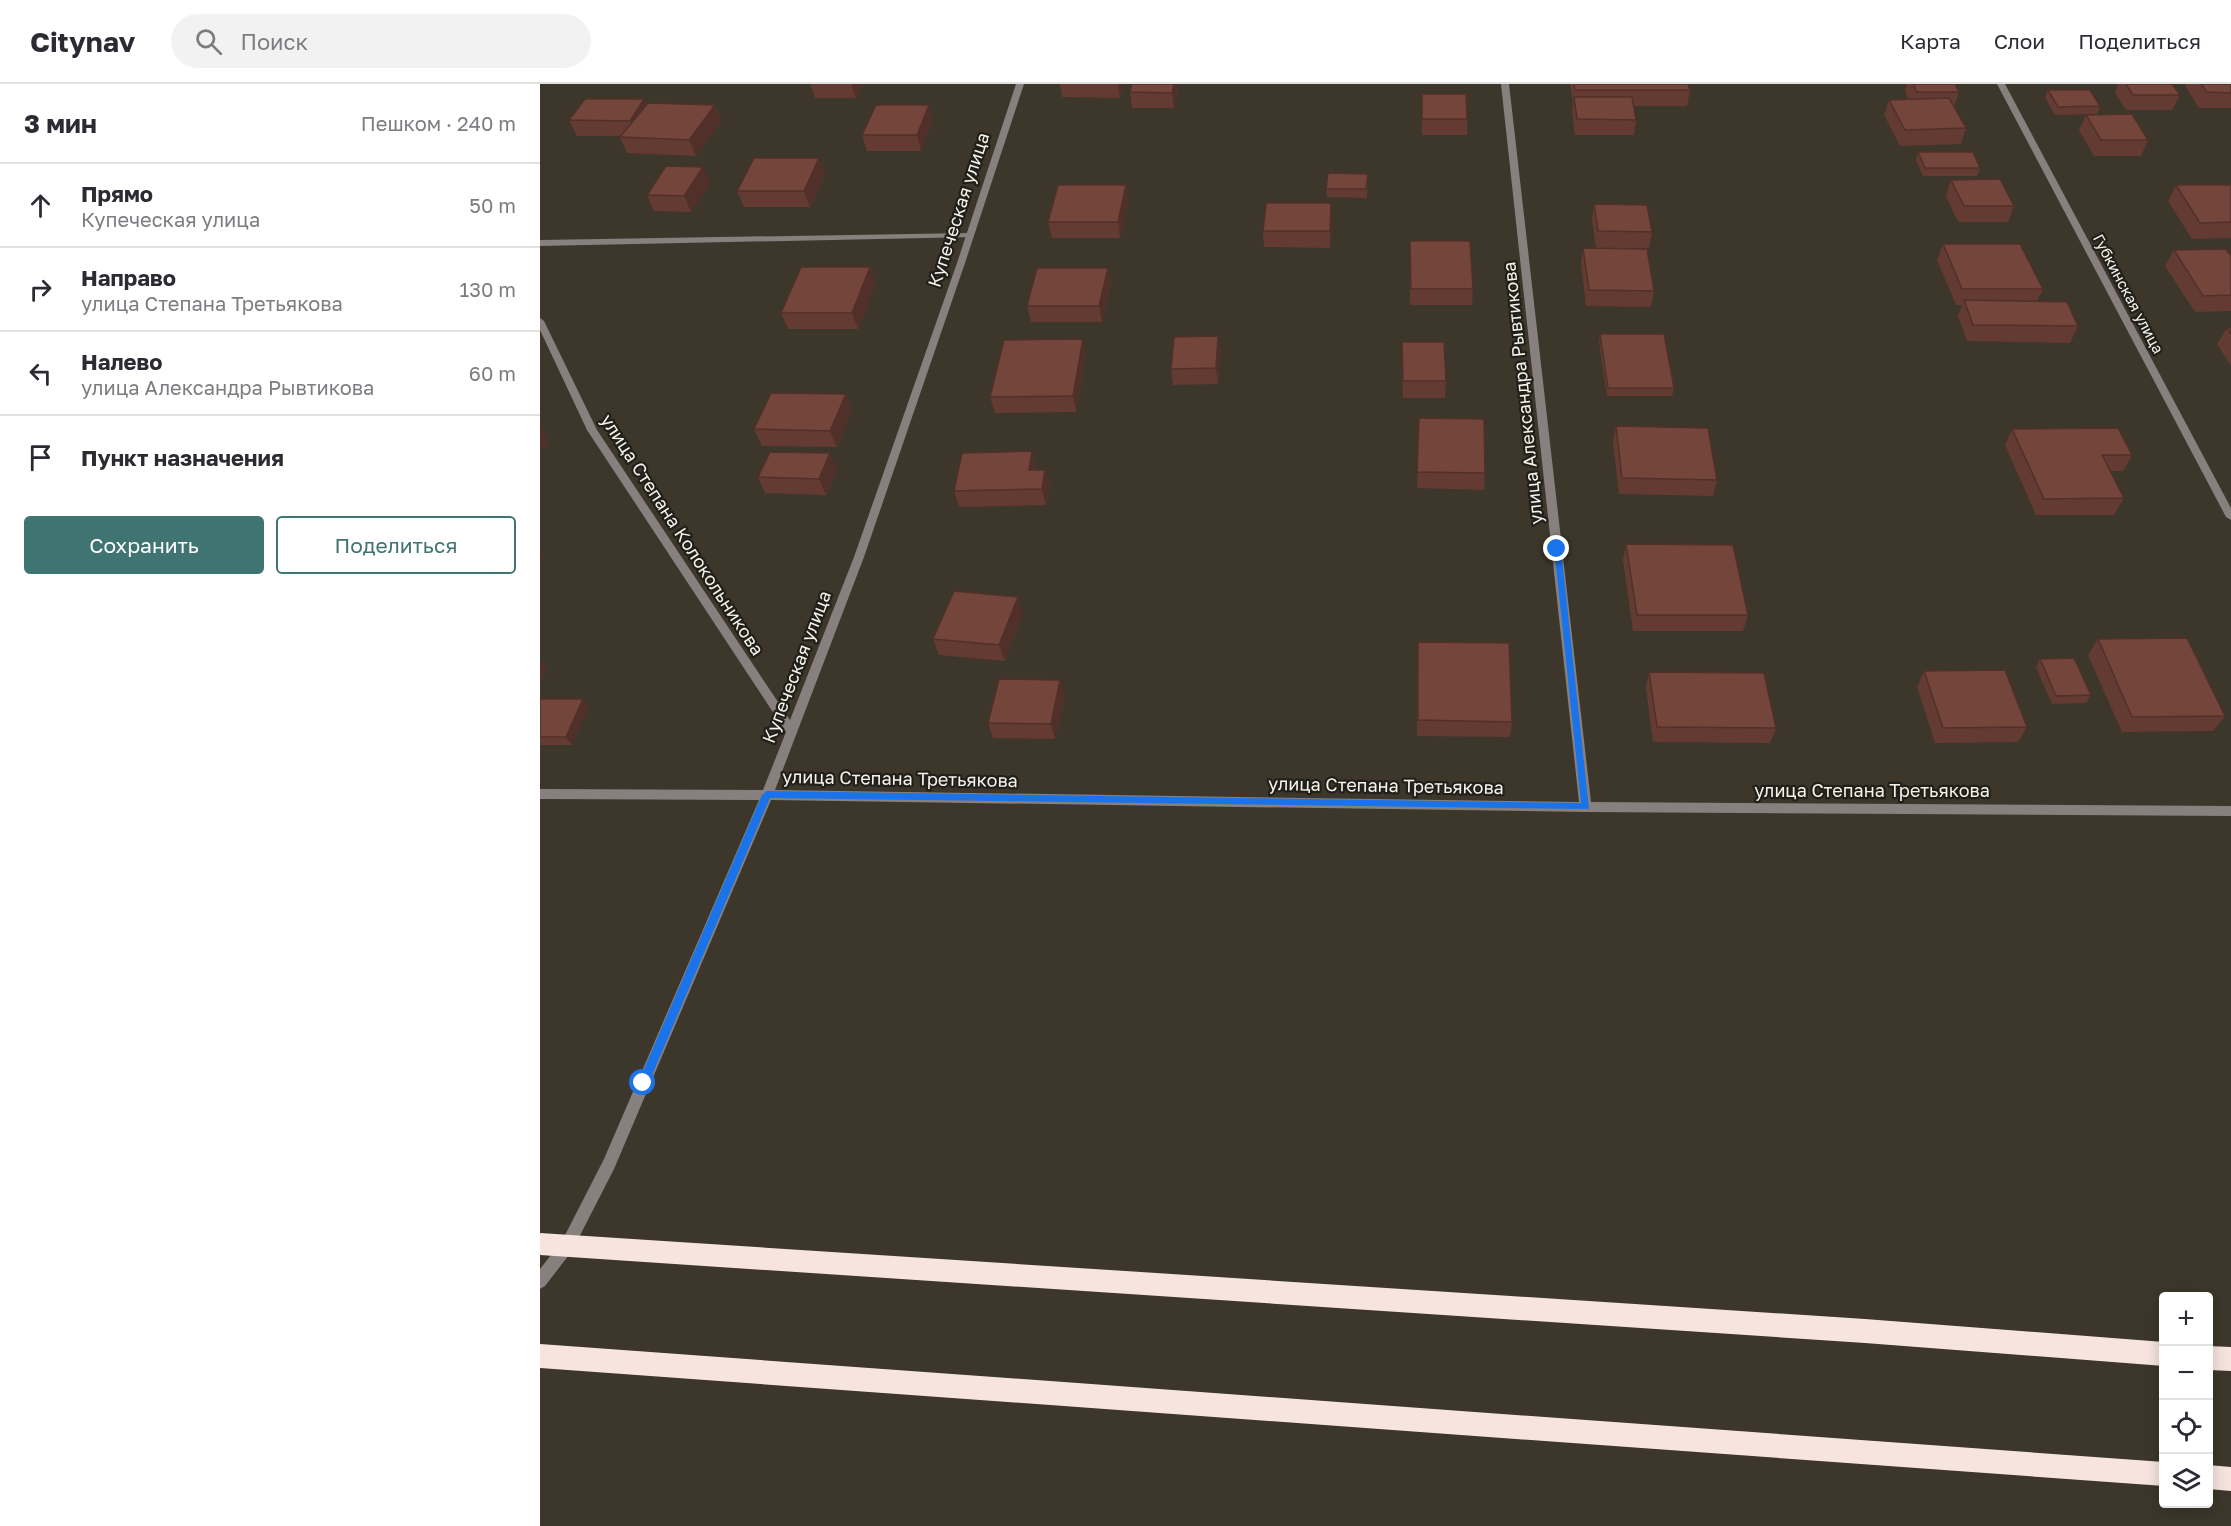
<!DOCTYPE html>
<html lang="ru">
<head>
<meta charset="utf-8">
<style>
  body { margin:0; font-family:"Golos Text",sans-serif; background:#f2f2f3; color:#2b2b33 }
  .controls { position:absolute; right:18px; bottom:18px; display:grid; overflow:hidden; border-radius:6px; box-shadow:0 3px 15px #0003 }
  .controls button { width:54px; height:54px; display:grid; place-items:center; padding:0; border:0; border-bottom:2px solid #e1e1e2; background:#fff; color:#2b2b33; font:30px sans-serif }
  .stop { position:absolute; width:18px; height:18px; margin:-14px; border:4px solid #1a73e8; border-radius:50%; background:#fff }
  .stop.end { background:#1a73e8; border-color:#fff; box-shadow:0 2px 6px #0008 }
  .list { margin:0; padding:0; list-style:none }
  h2 { display:flex; justify-content:space-between; align-items:center; height:78px; margin:0; padding:0 24px; font-size:26px }
  h2 small { font-size:20px; font-weight:400; color:#7c7c81 }
  .list li { display:grid; grid-template-columns:39px 1fr auto; gap:18px; align-items:center; box-sizing:border-box; height:84px; padding:0 24px; border-top:2px solid #e1e1e2 }
  .list b { display:block; font-size:22px; white-space:nowrap }
  .list p { margin:0; font-size:20px; white-space:nowrap; color:#7c7c81 }
  .list em { font-size:20px; font-style:normal; color:#7c7c81 }
  .actions { display:flex; gap:12px; padding:18px 24px }
  .actions a { flex:1; padding:14px 0; border:2px solid #407472; border-radius:6px; text-align:center; font-size:21px; color:#407472 }
  .actions .main { background:#407472; color:#fff }
  .icon { flex:none; width:33px; height:33px; fill:none; stroke:currentColor; stroke-width:2; stroke-linecap:round; stroke-linejoin:round }
  .map { position:relative; flex:none; width:1691px; height:1442px; overflow:hidden }
  header { display:flex; align-items:center; gap:36px; box-sizing:border-box; height:84px; padding:0 30px; background:#fff; border-bottom:2px solid #e1e1e2 }
  header strong { font-size:28px }
  nav { display:flex; gap:33px; margin-inline-start:auto; font-size:21px }
  .search { width:420px; height:54px; background:#f2f2f3; display:flex; align-items:center; gap:15px; box-sizing:border-box; padding:0 21px; border-radius:33px; color:#7c7c81; font-size:22px }
  main { display:flex }
  aside { flex:1; background:#fff }
  .map>svg:first-child { display:block }
  .lines { fill:none; stroke-linecap:round; stroke-linejoin:round }
  .lane { fill:#88807e; fill-rule:evenodd }
  .street { fill:#88807e; fill-rule:evenodd }
  .highway { fill:#f8e4df; fill-rule:evenodd }
  .wall { fill:#643b33 }
  .shaded-wall { fill:#513029 }
  .building { fill:#74453b; stroke:#513029; stroke-width:1.5 }
  .route { fill:#1a73e8 }
  .labels { text-anchor:middle; stroke-width:4.5; stroke-linejoin:round; paint-order:stroke }
  .far-street-label { font-size:15px; fill:#f6f3eb; stroke:#211f19 }
  .street-label { font-size:18px; fill:#f6f3eb; stroke:#211f19 }
</style>
</head>
<body>
<header>
<strong>Citynav</strong>
<div class="search"><svg class="icon" aria-label="search" viewBox="0 0 24 24"><circle cx="10" cy="10" r="6"/><path d="M15 15l6 6"/></svg>Поиск</div>
<nav><a>Карта</a><a>Слои</a><a>Поделиться</a></nav>
</header>
<main>
<aside>
<h2>3 мин<small>Пешком · 240 m</small></h2>
<ul class="list">
<li><svg class="icon" aria-label="ahead" viewBox="0 0 24 24"><path d="M12 20V5M6 11l6-6 6 6"/></svg><div><b>Прямо</b><p>Купеческая улица</p></div><em>50 m</em></li>
<li><svg class="icon" aria-label="right" viewBox="0 0 24 24"><path d="M7 20v-9h11M14 6l5 5-5 5"/></svg><div><b>Направо</b><p>улица Степана Третьякова</p></div><em>130 m</em></li>
<li><svg class="icon" aria-label="left" viewBox="0 0 24 24"><path d="M17 20v-9H6M10 6l-5 5 5 5"/></svg><div><b>Налево</b><p>улица Александра Рывтикова</p></div><em>60 m</em></li>
<li><svg class="icon" aria-label="arrive" viewBox="0 0 24 24"><path d="M6 21V4h12l-3 4 3 4H6"/></svg><div><b>Пункт назначения</b></div></li>
</ul>
<div class="actions"><a class="main">Сохранить</a><a>Поделиться</a></div>
</aside>
<div class="map">
<svg width="1691" height="1442" viewBox="0 0 1691 1442">
  <rect width="100%" height="100%" fill="#3c372a"/>
  <g class="lines">
    <polygon class="lane" points="430,149 434,151 433,153 0,162 0,156"/>
    <g class="street">
      <polygon points="476,0 484,0 425,179 324,473 235,706 1039,718 961,0 969,0 1051,718 1691,722 1691,732 1046,728 231,716 74,1085 32,1167 5,1202 0,1205 0,1185 22,1157 64,1075 219,716 0,715 0,705 223,706 246,648 47,346 0,246 0,234 4,237 57,346 250,636 314,473 417,179"/>
      <polygon points="1457,0 1465,0 1691,424 1691,436 1686,433"/>
    </g>
    <g class="highway">
      <polygon points="0,1149 1325,1235 1624,1258 1624,1282 1325,1259 0,1171"/>
      <polygon points="0,1260 1624,1378 1624,1402 0,1284"/>
      <polygon points="1668,1262 1691,1263 1691,1287 1668,1286"/>
      <polygon points="1668,1381 1691,1383 1691,1407 1668,1405"/>
    </g>
  </g>
  <g class="wall">
    <polygon points="270,0 323,0 316,14 275,14"/>
    <polygon points="520,0 584,0 580,14 522,13"/>
    <polygon points="1030,0 1034,0 1150,6 1147,22 1093,22 1096,36 1094,51 1035,51 1032,28 1033,19"/>
    <polygon points="1367,0 1415,0 1419,8 1414,23 1426,44 1421,60 1360,62 1344,31 1349,16 1368,15 1365,7"/>
    <polygon points="1578,0 1632,0 1640,11 1632,26 1586,26 1575,9"/>
    <polygon points="1646,0 1691,0 1691,24 1659,24 1645,2"/>
    <polygon points="638,4 634,24 592,24 590,8"/>
    <polygon points="1508,6 1560,22 1557,30 1515,31 1505,14"/>
    <polygon points="882,10 927,35 927,51 882,51"/>
    <polygon points="104,15 106,21 175,21 181,37 156,72 87,69 80,53 81,52 37,52 29,36"/>
    <polygon points="1546,31 1608,56 1601,72 1554,72 1539,46"/>
    <polygon points="393,36 381,67 327,67 322,51"/>
    <polygon points="1378,68 1440,84 1437,92 1383,92 1376,76"/>
    <polygon points="285,90 270,123 204,123 197,107"/>
    <polygon points="828,90 827,114 787,113 786,105"/>
    <polygon points="1411,96 1474,122 1468,138 1418,138 1406,112"/>
    <polygon points="170,99 151,128 114,127 107,111"/>
    <polygon points="586,101 588,117 580,154 512,154 508,138"/>
    <polygon points="1636,101 1691,101 1691,154 1652,155 1628,117"/>
    <polygon points="1054,120 1112,148 1109,164 1056,164 1052,136"/>
    <polygon points="792,135 790,164 724,163 723,147"/>
    <polygon points="870,157 933,205 932,221 870,221"/>
    <polygon points="1403,160 1503,205 1497,217 1538,242 1530,259 1427,257 1418,232 1422,221 1416,221 1397,176"/>
    <polygon points="1043,164 1114,207 1111,223 1046,222 1041,180"/>
    <polygon points="1634,166 1691,172 1691,227 1655,228 1625,182"/>
    <polygon points="568,184 571,201 562,238 491,238 487,222"/>
    <polygon points="336,199 318,245 248,245 241,229"/>
    <polygon points="1687,244 1691,244 1691,282 1677,260"/>
    <polygon points="1060,250 1134,304 1132,312 1067,312 1059,258"/>
    <polygon points="678,252 680,268 678,300 633,301 631,285"/>
    <polygon points="862,258 906,297 905,314 863,314"/>
    <polygon points="546,272 536,328 455,329 450,313"/>
    <polygon points="306,310 312,326 297,363 222,362 214,345"/>
    <polygon points="879,334 945,389 944,406 877,404"/>
    <polygon points="1076,342 1177,396 1173,412 1079,410 1073,358"/>
    <polygon points="1472,345 1592,371 1583,387 1570,387 1584,414 1574,431 1496,431 1465,361"/>
    <polygon points="492,367 496,383 496,386 505,386 510,402 506,421 419,423 414,407"/>
    <polygon points="297,385 286,411 225,409 218,393"/>
    <polygon points="1086,460 1208,531 1203,547 1093,547 1083,476"/>
    <polygon points="483,529 465,577 399,571 393,555"/>
    <polygon points="1558,555 1685,632 1673,647 1582,648 1548,571"/>
    <polygon points="878,558 972,638 970,653 877,652"/>
    <polygon points="1500,575 1551,611 1546,619 1512,620 1496,583"/>
    <polygon points="1384,587 1487,643 1478,658 1395,659 1377,603"/>
    <polygon points="1109,588 1236,644 1230,659 1113,658 1106,604"/>
    <polygon points="525,611 515,655 453,654 448,639"/>
    <polygon points="0,615 49,623 32,661 0,661"/>
  </g>
  <g class="shaded-wall">
    <polygon points="311,0 323,0 316,14"/>
    <polygon points="578,0 584,0 580,14"/>
    <polygon points="634,0 638,0 638,4 634,24 632,9"/>
    <polygon points="104,15 111,31 97,52 90,37"/>
    <polygon points="175,21 181,37 156,72 149,56"/>
    <polygon points="389,21 393,36 381,67 377,51"/>
    <polygon points="279,74 285,90 270,123 264,107"/>
    <polygon points="163,83 170,99 151,128 144,112"/>
    <polygon points="586,101 588,117 580,154 578,138"/>
    <polygon points="791,119 792,135 790,164 790,147"/>
    <polygon points="330,183 336,199 318,245 312,229"/>
    <polygon points="568,184 571,201 562,238 559,222"/>
    <polygon points="678,252 680,268 678,300 676,284"/>
    <polygon points="543,255 546,272 536,328 533,312"/>
    <polygon points="306,310 312,326 297,363 290,347"/>
    <polygon points="0,337 10,362 0,364"/>
    <polygon points="492,367 496,383 493,402 489,386"/>
    <polygon points="290,369 297,385 286,411 279,395"/>
    <polygon points="505,386 510,402 506,421 502,405"/>
    <polygon points="0,465 4,471 0,480"/>
    <polygon points="478,513 483,529 465,577 459,561"/>
    <polygon points="0,575 7,585 0,600"/>
    <polygon points="520,596 525,611 515,655 511,640"/>
    <polygon points="43,615 49,623 32,661 26,653"/>
  </g>
  <g class="building">
    <polygon points="592,0 634,0 632,9 590,8"/>
    <polygon points="1034,0 1148,0 1150,6 1035,6"/>
    <polygon points="1373,0 1415,0 1419,8 1377,8"/>
    <polygon points="1586,0 1632,0 1640,11 1593,11"/>
    <polygon points="1661,0 1691,0 1691,9 1667,8"/>
    <polygon points="1508,6 1550,6 1560,22 1518,23"/>
    <polygon points="882,10 926,10 927,35 882,35"/>
    <polygon points="1034,13 1092,13 1096,36 1037,35"/>
    <polygon points="1409,14 1426,44 1365,46 1349,16"/>
    <polygon points="45,15 104,15 90,37 29,36"/>
    <polygon points="108,19 175,21 149,56 80,53"/>
    <polygon points="336,21 389,21 377,51 322,51"/>
    <polygon points="1592,30 1608,56 1561,56 1546,31"/>
    <polygon points="1378,68 1433,68 1440,84 1385,84"/>
    <polygon points="214,74 279,74 264,107 197,107"/>
    <polygon points="126,82 163,83 144,112 107,111"/>
    <polygon points="788,89 828,90 826,105 786,105"/>
    <polygon points="1460,95 1474,122 1424,122 1411,96"/>
    <polygon points="518,101 586,101 578,138 508,138"/>
    <polygon points="1636,101 1691,101 1691,138 1660,139"/>
    <polygon points="726,119 791,119 790,147 723,147"/>
    <polygon points="1054,120 1107,121 1112,148 1058,147"/>
    <polygon points="870,157 930,157 933,205 871,205"/>
    <polygon points="1403,160 1480,160 1503,205 1422,205"/>
    <polygon points="1043,164 1107,165 1114,207 1049,206"/>
    <polygon points="1686,165 1691,172 1691,211 1663,212 1634,166"/>
    <polygon points="261,183 330,183 312,229 241,229"/>
    <polygon points="497,184 568,184 559,222 487,222"/>
    <polygon points="1424,216 1527,218 1538,242 1433,241"/>
    <polygon points="1687,244 1691,244 1691,250"/>
    <polygon points="1060,250 1124,250 1134,304 1068,304"/>
    <polygon points="678,252 676,284 631,285 634,253"/>
    <polygon points="543,255 533,312 450,313 464,256"/>
    <polygon points="862,258 904,258 906,297 863,297"/>
    <polygon points="231,309 306,310 290,347 214,345"/>
    <polygon points="879,334 944,335 945,389 877,388"/>
    <polygon points="1076,342 1168,344 1177,396 1082,394"/>
    <polygon points="1578,344 1592,371 1562,371 1584,414 1504,415 1472,345"/>
    <polygon points="492,367 489,386 505,386 502,405 414,407 422,369"/>
    <polygon points="230,368 290,369 279,395 218,393"/>
    <polygon points="1086,460 1193,461 1208,531 1097,531"/>
    <polygon points="414,507 478,513 459,561 393,555"/>
    <polygon points="1647,554 1685,632 1592,633 1558,555"/>
    <polygon points="878,558 969,559 972,638 878,636"/>
    <polygon points="1534,574 1551,611 1516,612 1500,575"/>
    <polygon points="1465,586 1487,643 1403,644 1384,587"/>
    <polygon points="1109,588 1224,589 1236,644 1117,643"/>
    <polygon points="459,595 520,596 511,640 448,639"/>
    <polygon points="0,615 43,615 26,653 0,653"/>
  </g>
  <polygon class="route" points="1014,463 1021,465 1049,725 230,714 107,1003 99,1003 98,999 222,711 227,707 1041,719"/>
  <g class="labels">
    <g class="far-street-label">
      <text transform="translate(1588 210) rotate(62)" y="5">Губкинская улица</text>
    </g>
    <g class="street-label">
      <text transform="translate(419 126) rotate(-72)" y="6">Купеческая улица</text>
      <text transform="translate(983 309) rotate(-96)" y="6">улица Александра Рывтикова</text>
      <text transform="translate(142 451) rotate(57)" y="6">улица Степана Колокольникова</text>
      <text transform="translate(257 583) rotate(-69)" y="6">Купеческая улица</text>
      <text transform="translate(360 695) rotate(1)" y="6">улица Степана Третьякова</text>
      <text transform="translate(846 702) rotate(1)" y="6">улица Степана Третьякова</text>
      <text x="1332" y="713">улица Степана Третьякова</text>
    </g>
  </g>
</svg>
<div class="controls">
<button>+</button>
<button>−</button>
<button><svg class="icon" aria-label="locate" viewBox="0 0 24 24"><circle cx="12" cy="12" r="6"/><path d="M12 2v4M12 18v4M2 12h4M18 12h4"/></svg></button>
<button><svg class="icon" aria-label="layers" viewBox="0 0 24 24"><path d="M12 4l9 5-9 5-9-5zM3 14l9 5 9-5"/></svg></button>
</div>
<div class="stop" style="left:103px;top:999px"></div>
<div class="stop end" style="left:1017px;top:465px"></div>
</div>
</main>
</body>
</html>
